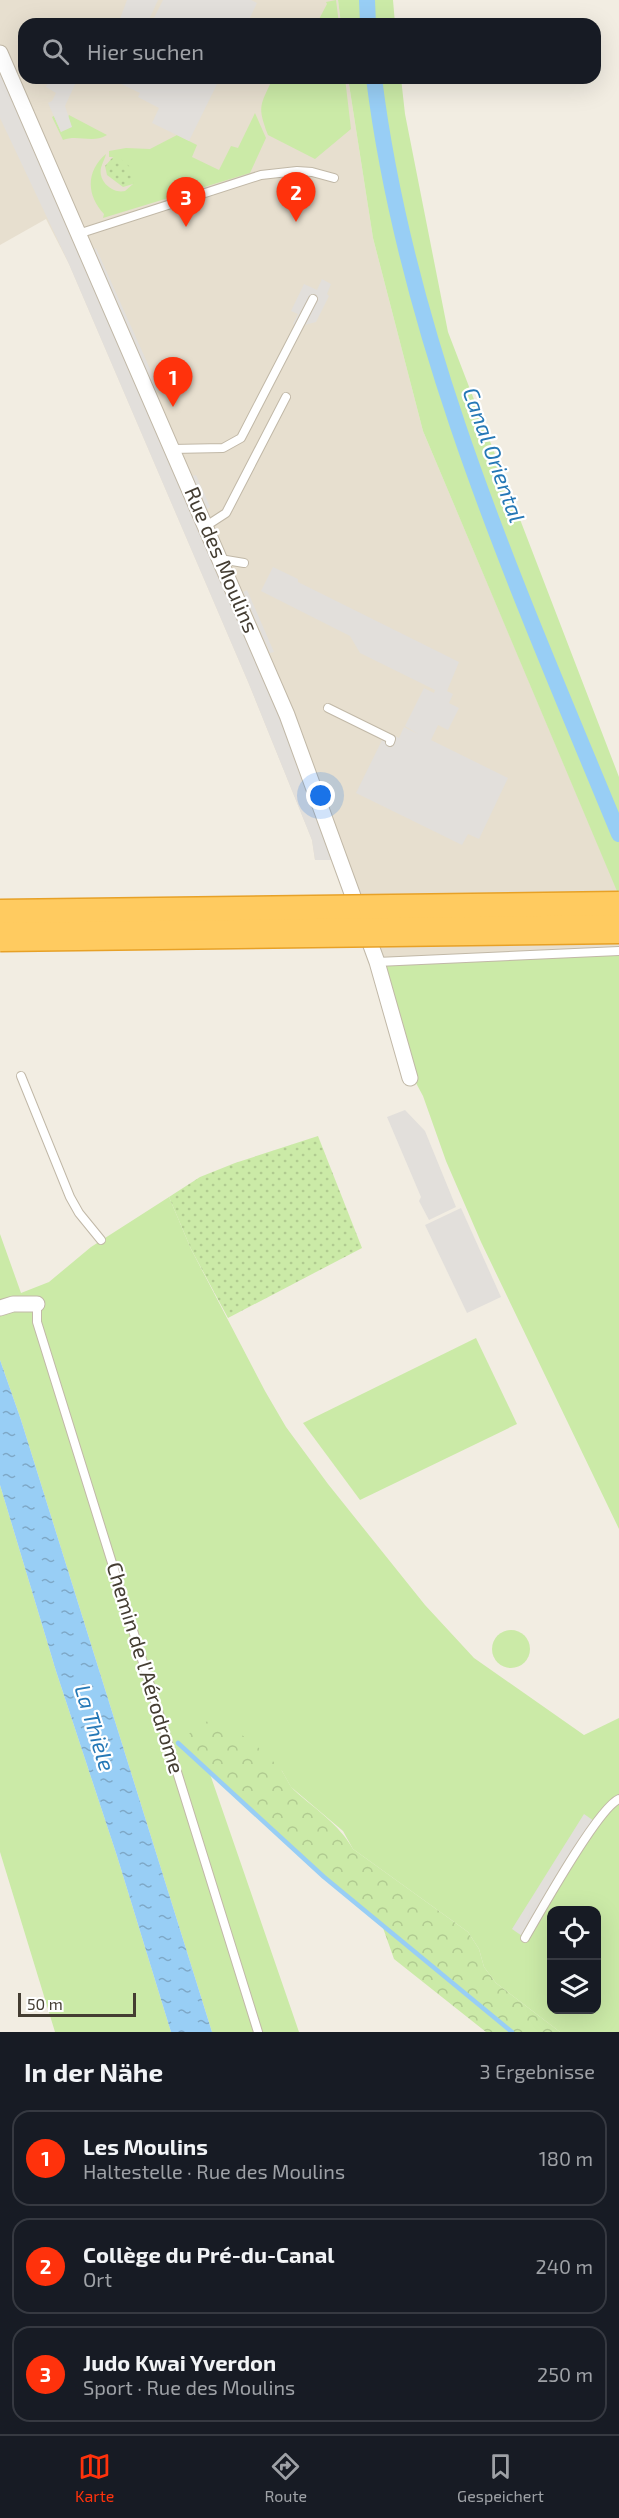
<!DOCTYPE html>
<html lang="de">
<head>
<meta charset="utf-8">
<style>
  body { margin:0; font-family:"Exo 2",sans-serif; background:#242831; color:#f1f3f6 }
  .controls { position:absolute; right:18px; bottom:18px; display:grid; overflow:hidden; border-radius:12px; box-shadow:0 6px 24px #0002 }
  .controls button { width:54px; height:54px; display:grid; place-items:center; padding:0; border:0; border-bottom:2px solid #363941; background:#171b24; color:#f1f3f6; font:30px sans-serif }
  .scale { position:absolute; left:18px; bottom:15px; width:118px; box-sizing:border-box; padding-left:6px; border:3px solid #443d32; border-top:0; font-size:16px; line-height:21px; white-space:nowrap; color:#443d32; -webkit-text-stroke:4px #fff; paint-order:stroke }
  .you { position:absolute; left:321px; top:796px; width:21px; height:21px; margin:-15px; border:4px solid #fff; border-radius:50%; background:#1a73e8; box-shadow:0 0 0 9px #1a73e833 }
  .badge { display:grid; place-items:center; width:39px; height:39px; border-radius:50%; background:#ff320c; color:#fff; font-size:20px; font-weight:700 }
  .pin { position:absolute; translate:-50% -50px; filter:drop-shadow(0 2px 3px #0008) }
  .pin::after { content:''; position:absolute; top:32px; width:21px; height:18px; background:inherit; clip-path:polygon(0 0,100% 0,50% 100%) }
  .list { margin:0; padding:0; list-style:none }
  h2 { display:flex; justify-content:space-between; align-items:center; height:78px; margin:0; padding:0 24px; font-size:26px }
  h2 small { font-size:20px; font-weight:400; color:#9ea1a6 }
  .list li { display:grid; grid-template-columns:39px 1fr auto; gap:18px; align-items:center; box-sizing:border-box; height:96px; margin:0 12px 12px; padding:0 12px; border:2px solid #363941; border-radius:18px }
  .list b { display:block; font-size:22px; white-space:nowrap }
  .list p { margin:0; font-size:20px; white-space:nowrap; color:#9ea1a6 }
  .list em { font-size:20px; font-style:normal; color:#9ea1a6 }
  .icon { flex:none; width:33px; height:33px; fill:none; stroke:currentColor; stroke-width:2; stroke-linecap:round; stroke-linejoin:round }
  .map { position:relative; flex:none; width:619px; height:2032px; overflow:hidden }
  .search { position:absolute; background:#171b24; box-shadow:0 6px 24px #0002; left:18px; right:18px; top:18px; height:66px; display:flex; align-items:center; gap:15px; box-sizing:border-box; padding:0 21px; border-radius:18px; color:#9ea1a6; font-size:22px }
  .sheet { height:402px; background:#171b24 }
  nav { display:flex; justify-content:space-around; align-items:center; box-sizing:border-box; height:84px; border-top:2px solid #363941; background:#171b24; font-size:16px; color:#9ea1a6 }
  nav a { display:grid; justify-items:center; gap:3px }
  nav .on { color:#ff320c }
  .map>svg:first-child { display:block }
  .residential { fill:#e7dfcf }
  .grass { fill:#cbeaa7; fill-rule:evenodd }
  .forest { fill:url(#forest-crowns) }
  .park { fill:url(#park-dots) }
  .parking { fill:#e2dfdb }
  .water { fill:url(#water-ripples) }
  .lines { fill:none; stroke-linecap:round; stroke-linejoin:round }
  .stream { stroke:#98cef5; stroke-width:4.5 }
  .canal { stroke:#98cef5; stroke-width:16 }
  .service-casing { stroke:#c1b8a7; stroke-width:10 }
  .minor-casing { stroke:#c1b8a7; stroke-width:17 }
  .service { stroke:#fff; stroke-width:8 }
  .minor { stroke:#fff; stroke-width:15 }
  .motorway-bridge-casing { stroke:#e7a127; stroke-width:31; stroke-linecap:butt }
  .motorway-bridge { stroke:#ffcb60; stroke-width:28 }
  .labels { text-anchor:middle; stroke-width:4.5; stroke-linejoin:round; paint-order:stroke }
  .street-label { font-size:21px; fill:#443d32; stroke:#fff }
  .water-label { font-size:22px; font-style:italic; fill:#2578b6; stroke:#fff }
</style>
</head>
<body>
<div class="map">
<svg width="619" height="2032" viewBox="0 0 619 2032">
  <defs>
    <pattern id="forest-crowns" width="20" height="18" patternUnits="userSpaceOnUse" patternTransform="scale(1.5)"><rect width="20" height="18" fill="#cbeaa7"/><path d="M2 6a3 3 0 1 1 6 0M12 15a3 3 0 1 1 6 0" fill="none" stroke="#b0ca90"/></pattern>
    <pattern id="park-dots" width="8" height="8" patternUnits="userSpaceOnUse" patternTransform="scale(1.5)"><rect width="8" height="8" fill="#cbeaa7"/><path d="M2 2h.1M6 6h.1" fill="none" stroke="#b0ca90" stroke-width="1.8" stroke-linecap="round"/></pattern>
    <pattern id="water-ripples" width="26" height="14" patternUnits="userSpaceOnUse" patternTransform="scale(1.5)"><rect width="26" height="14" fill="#98cef5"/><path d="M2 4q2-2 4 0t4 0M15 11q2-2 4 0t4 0" fill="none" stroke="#7ea8c7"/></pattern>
  </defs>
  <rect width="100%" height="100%" fill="#f2ede2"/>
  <polygon class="residential" points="0,0 338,0 341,24 24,24 24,78 348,78 373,238 423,431 617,890 619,896 619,951 377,962 341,860 315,860 312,840 249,684 69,264 46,219 0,245"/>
  <g class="grass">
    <polygon points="336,0 339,24 310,24 317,23 327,4 326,2"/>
    <polygon points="338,0 393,0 395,24 341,24"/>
    <path d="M273 78H345L351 129 315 159 268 135C257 106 260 106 273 78Z"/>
    <polygon points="348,78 401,78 405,114 448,332 619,777 619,896 423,431 373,238"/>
    <path d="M255 113 266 138 250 173 103 218 104 214C86 195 86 171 106 154 105 159 102 163 101 168 98 181 112 194 125 191L133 184 113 157H109V151L126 148 150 149 177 135 197 145 192 157 219 170 231 146 238 148Z"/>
    <path d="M69 115 107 135C92 144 78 134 63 140L52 117 54 116 61 132Z"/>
    <polygon points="619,951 619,1529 481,1242 446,1161 423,1096 416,1083 410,1078 377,962"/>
    <path d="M169 1197 191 1249 265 1391 286 1427 328 1484 425 1605 474 1658 584 1735 619 1718V2032H560L496 1983 484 1967 479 1949 468 1932 353 1849 343 1831 291 1787 282 1771 178 1743 210 1774 299 2032H212L21 1420 0 1360V1234L21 1293 49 1282 91 1247ZM552 1910H596V2010H552Z"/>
    <polygon points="476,1338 517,1424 360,1500 303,1423"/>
    <polygon points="0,1485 56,1671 117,1856 171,2032 55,2032 0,1852"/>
    <circle cx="511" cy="1649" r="19"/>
  </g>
  <path class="forest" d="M214 1721C234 1725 267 1753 281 1770 286 1776 288 1784 294 1790 316 1810 338 1823 353 1849L468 1932 479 1949 484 1967 496 1983 560 2032H486L394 1959 382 1925 324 1877 178 1743 203 1722Z"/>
  <g class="park">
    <path d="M113 157C123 158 131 167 135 175L133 184 123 187 107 175 105 166Z"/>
    <polygon points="318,1136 362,1248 228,1318 191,1249 169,1197 200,1177 235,1163"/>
  </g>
  <g class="parking">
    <polygon points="127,0 158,0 147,24 118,24"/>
    <polygon points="163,0 251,0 257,3 247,24 151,24"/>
    <polygon points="0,53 341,860 315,860 312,840 249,684 69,264 0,118"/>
    <polygon points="50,78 78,78 65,106 72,127 61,132 48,103 52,101 56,93 46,87"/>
    <polygon points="117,78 220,78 189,141 152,123 159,108 138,97 140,93 115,81"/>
    <polygon points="96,248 159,389 155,391 92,250"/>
    <polygon points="322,279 331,284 327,294 329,296 316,322 297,327 293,324 298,314 291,311 304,284 317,290"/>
    <polygon points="196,475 210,507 207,509 192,476"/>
    <polygon points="273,567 298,579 298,582 459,662 447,691 453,694 449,703 459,708 448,730 438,725 431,740 508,778 479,839 468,834 462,845 356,793 386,732 399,738 404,727 418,734 405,726 424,688 434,693 435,690 360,653 350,636 261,591"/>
    <polygon points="247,590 274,652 270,653 243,592"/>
    <polygon points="405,1110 425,1131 456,1207 429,1220 419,1201 421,1197 387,1117"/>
    <polygon points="461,1208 501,1297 467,1313 425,1225"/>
    <polygon points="584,1814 597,1823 525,1938 512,1929"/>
  </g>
  <polygon class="water" points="0,1360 21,1420 212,2032 171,2032 117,1856 56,1671 0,1485"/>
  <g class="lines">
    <polyline class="stream" points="178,1743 324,1877 512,2032"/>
    <g class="canal">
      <polyline points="367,0 368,24"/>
      <path d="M374 78C407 343 518 589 619 834"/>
    </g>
    <defs>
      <g id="service">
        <polyline points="78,234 261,175 297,171 312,172 334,178"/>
        <polyline points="172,449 223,448 241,438 313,299"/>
        <polyline points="206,526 226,513 286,397"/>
        <polyline points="220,559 244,563"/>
        <polyline points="328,708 391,739 390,742"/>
        <polyline points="377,962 619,951"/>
        <polyline points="21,1076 70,1197 79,1213 101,1240"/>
        <polyline points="37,1304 37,1322 258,2032"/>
        <path d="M525 1938C540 1912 598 1808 619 1799"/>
      </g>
      <g id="minor">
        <polyline points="0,53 287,715 377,962 410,1078"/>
        <polyline points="0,1308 13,1304 37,1304"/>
      </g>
    </defs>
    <use href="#service" class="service-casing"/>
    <use href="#minor" class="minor-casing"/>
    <use href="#service" class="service"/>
    <use href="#minor" class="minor"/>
    <defs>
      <g id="motorway-bridge">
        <polyline points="0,914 619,906"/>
        <polyline points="0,937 619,929"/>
      </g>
    </defs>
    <use href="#motorway-bridge" class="motorway-bridge-casing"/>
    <use href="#motorway-bridge" class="motorway-bridge"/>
  </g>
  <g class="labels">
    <g class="street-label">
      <text transform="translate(221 560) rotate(67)" y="7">Rue des Moulins</text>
      <text transform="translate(145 1668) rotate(73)" y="7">Chemin de l'Aérodrome</text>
    </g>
    <g class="water-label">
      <text transform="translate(494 455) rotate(70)" y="8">Canal Oriental</text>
      <text transform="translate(95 1728) rotate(73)" y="8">La Thièle</text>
    </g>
  </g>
</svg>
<div class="controls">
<button><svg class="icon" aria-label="locate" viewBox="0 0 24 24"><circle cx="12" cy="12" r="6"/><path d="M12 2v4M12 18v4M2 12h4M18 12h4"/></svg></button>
<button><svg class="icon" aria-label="layers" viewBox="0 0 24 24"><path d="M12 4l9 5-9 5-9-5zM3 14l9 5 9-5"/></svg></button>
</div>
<div class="scale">50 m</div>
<div class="you"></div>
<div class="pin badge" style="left:173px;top:407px">1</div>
<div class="pin badge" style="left:296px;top:222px">2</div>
<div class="pin badge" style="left:186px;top:227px">3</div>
<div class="search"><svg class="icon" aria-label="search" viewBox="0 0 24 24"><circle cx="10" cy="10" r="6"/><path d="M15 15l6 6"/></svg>Hier suchen</div>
</div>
<section class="sheet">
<h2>In der Nähe<small>3 Ergebnisse</small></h2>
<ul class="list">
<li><span class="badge">1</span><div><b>Les Moulins</b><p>Haltestelle · Rue des Moulins</p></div><em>180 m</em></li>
<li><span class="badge">2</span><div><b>Collège du Pré-du-Canal</b><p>Ort</p></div><em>240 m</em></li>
<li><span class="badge">3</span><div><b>Judo Kwai Yverdon</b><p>Sport · Rue des Moulins</p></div><em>250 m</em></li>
</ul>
</section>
<nav>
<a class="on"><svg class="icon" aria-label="map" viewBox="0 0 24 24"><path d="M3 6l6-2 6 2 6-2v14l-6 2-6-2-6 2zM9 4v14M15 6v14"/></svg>Karte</a>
<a><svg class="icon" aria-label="directions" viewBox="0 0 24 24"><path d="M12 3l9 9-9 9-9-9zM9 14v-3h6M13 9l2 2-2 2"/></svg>Route</a>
<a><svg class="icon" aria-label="saved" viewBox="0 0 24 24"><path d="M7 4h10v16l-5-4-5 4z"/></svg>Gespeichert</a>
</nav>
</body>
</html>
